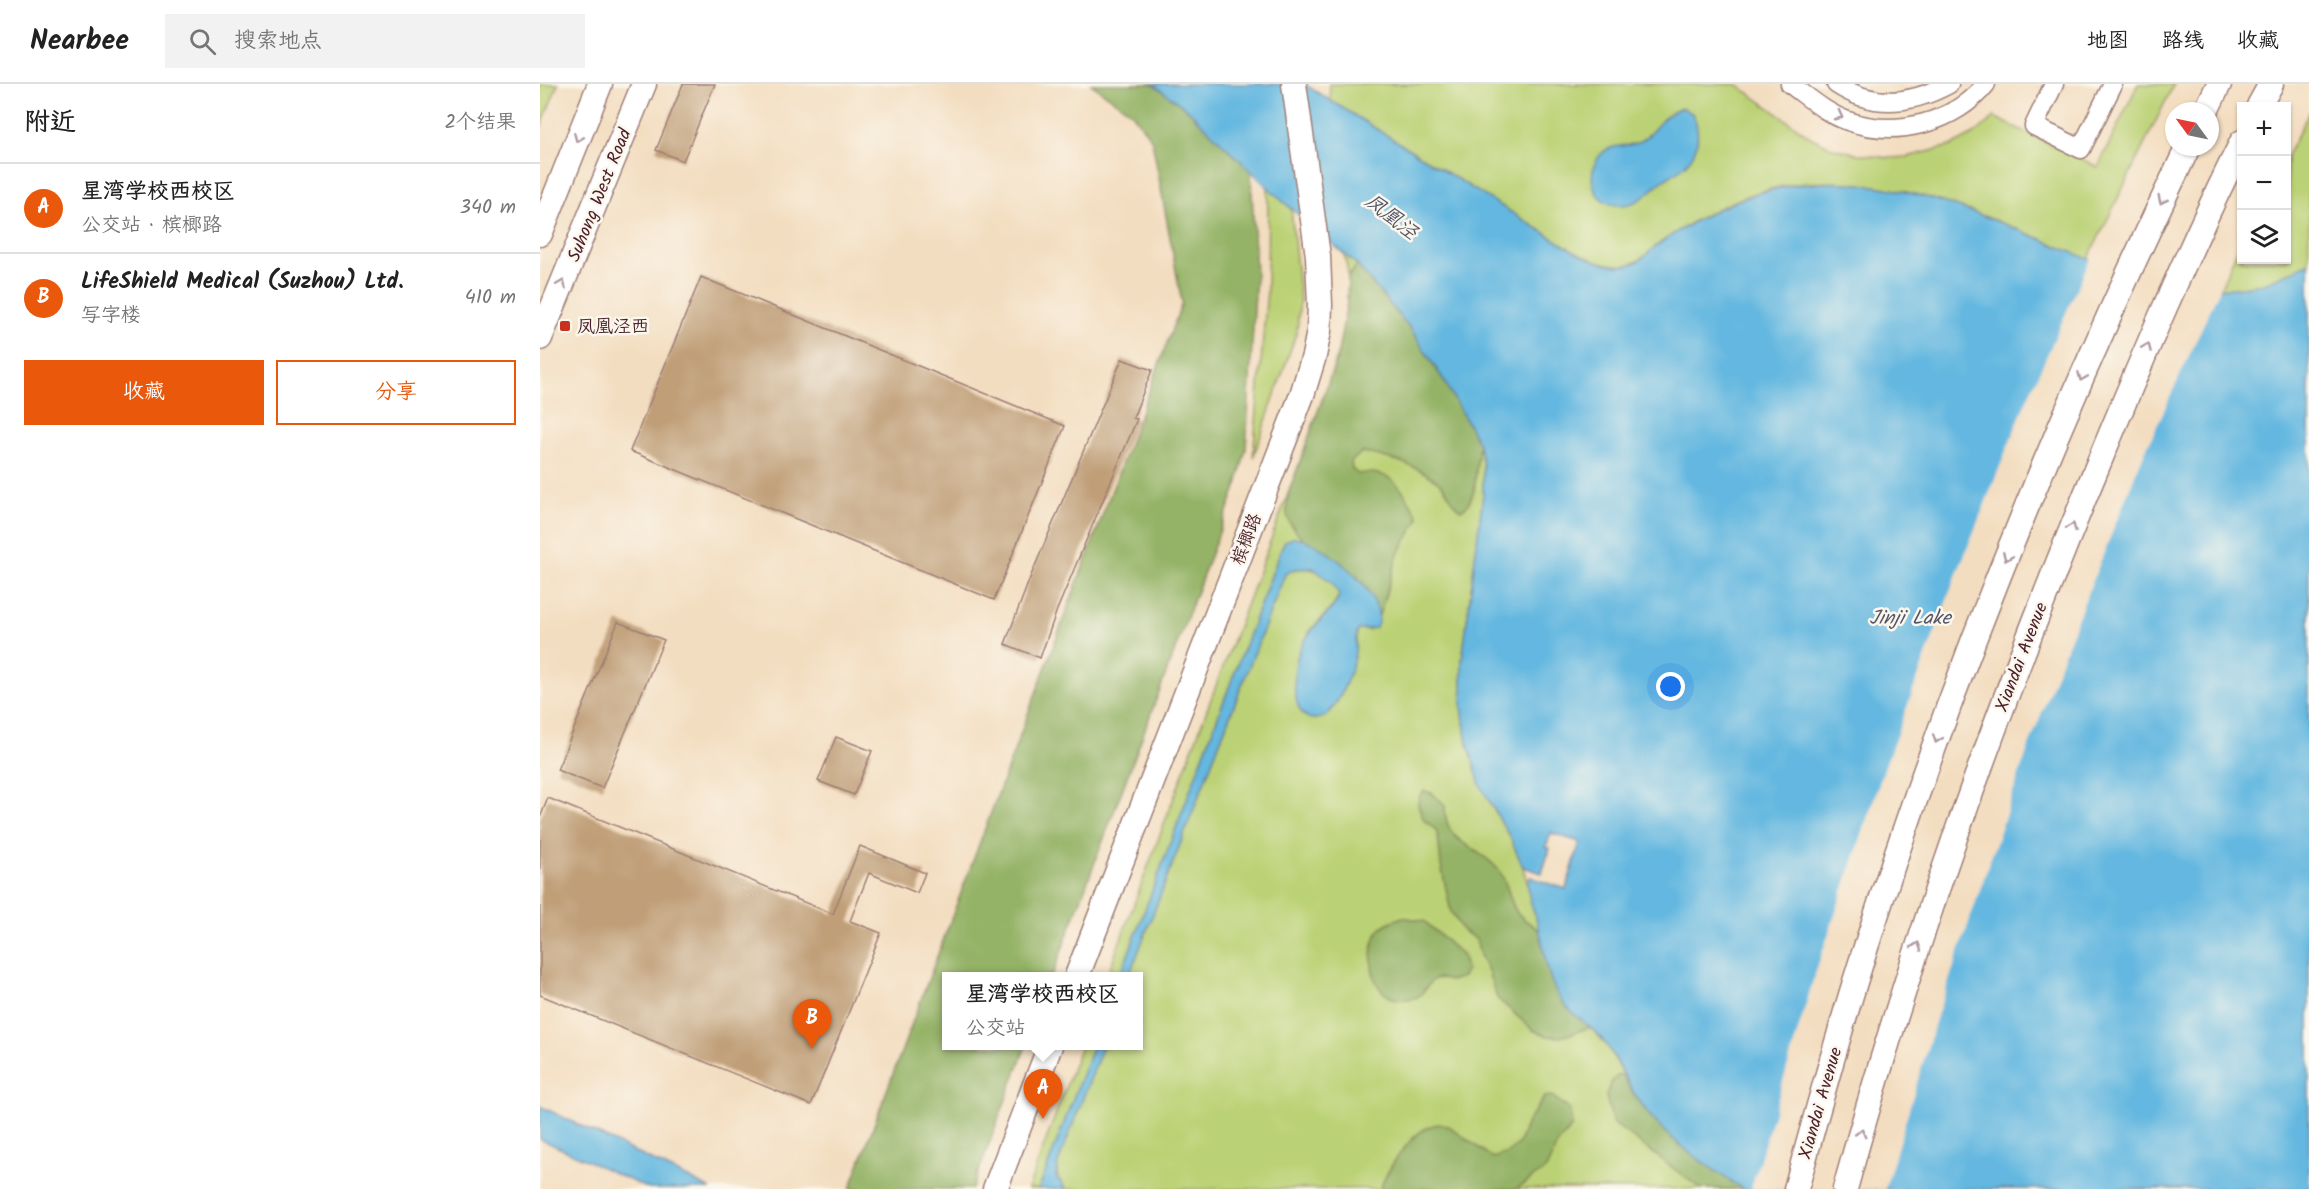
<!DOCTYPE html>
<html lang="zh">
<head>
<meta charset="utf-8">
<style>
  body { margin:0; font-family:Kalam,"LXGW WenKai TC",sans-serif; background:#f2f2f2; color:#222 }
  .controls { position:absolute; right:18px; top:18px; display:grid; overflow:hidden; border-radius:0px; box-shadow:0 2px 4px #0004 }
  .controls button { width:54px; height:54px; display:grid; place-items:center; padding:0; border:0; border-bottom:2px solid #e0e0e0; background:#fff; color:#222; font:30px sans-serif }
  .compass { position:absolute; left:1625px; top:18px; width:54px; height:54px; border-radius:50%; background:#fff; box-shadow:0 2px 4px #0004; rotate:303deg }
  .you { position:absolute; left:1131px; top:603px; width:21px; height:21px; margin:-15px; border:4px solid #fff; border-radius:50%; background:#1a73e8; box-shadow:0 0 0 9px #1a73e833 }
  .badge { display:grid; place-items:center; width:39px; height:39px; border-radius:50%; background:#ea580c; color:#fff; font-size:20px; font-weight:700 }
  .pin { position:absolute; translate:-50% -50px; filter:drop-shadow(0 2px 3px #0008) }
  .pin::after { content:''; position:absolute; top:32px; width:21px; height:18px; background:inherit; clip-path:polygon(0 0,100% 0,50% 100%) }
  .popup { position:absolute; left:402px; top:888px; width:201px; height:78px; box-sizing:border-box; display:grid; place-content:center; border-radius:0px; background:#fff; filter:drop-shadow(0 2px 4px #0005); font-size:20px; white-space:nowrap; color:#767676 }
  .popup b { font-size:22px; color:#222 }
  .popup::after { content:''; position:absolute; left:50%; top:100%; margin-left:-12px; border:12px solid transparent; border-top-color:#fff }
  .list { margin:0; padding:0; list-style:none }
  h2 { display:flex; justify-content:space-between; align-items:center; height:78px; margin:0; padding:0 24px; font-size:26px }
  h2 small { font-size:20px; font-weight:400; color:#767676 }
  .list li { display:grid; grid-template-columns:39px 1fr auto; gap:18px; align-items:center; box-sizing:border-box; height:90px; padding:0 24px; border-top:2px solid #e0e0e0 }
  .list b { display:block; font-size:22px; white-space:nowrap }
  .list p { margin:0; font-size:20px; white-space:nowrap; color:#767676 }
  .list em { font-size:20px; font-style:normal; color:#767676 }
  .actions { display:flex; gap:12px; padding:18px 24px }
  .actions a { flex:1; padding:14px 0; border:2px solid #ea580c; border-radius:0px; text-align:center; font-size:21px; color:#ea580c }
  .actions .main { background:#ea580c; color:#fff }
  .icon { flex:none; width:33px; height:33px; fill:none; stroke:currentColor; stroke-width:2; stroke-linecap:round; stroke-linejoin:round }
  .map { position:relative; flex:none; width:1769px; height:1105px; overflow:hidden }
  header { display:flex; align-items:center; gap:36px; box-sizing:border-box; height:84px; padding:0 30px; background:#fff; border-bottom:2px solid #e0e0e0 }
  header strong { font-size:28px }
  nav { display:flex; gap:33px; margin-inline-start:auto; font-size:21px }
  .search { width:420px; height:54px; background:#f2f2f2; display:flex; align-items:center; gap:15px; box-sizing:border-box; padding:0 21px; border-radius:0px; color:#767676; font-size:22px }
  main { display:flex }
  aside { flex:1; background:#fff }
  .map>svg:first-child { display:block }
  .green { fill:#bbd175; stroke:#827850; stroke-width:1.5 }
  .forest { fill:#94b366; stroke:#6f6948; stroke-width:1.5 }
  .water { fill:#64b7e0; stroke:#576b86; stroke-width:1.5 }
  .pier { fill:#f3ddc0 }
  .building { fill:#c09f78 }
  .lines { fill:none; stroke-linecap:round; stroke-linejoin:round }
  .minor-casing { stroke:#9e7e76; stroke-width:21 }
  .major-casing { stroke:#9e7e76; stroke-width:27 }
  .minor { stroke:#fff; stroke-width:18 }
  .major { stroke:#fff; stroke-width:24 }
  .oneway { stroke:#ae9aa0 }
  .poi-dot { fill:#c8321e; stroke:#fbf7ec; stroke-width:2 }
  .labels { text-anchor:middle; stroke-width:5; stroke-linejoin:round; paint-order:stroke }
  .street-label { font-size:18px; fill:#4a1f2b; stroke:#fbf7ec }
  .poi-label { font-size:18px; fill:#4a1f2b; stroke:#fbf7ec; text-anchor:start }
  .water-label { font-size:20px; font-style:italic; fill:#53546a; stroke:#fbf7ec }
</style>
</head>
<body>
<header>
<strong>Nearbee</strong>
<div class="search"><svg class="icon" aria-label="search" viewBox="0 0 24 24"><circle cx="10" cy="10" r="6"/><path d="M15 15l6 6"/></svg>搜索地点</div>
<nav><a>地图</a><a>路线</a><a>收藏</a></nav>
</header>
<main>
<aside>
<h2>附近<small>2个结果</small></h2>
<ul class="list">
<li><span class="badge">A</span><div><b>星湾学校西校区</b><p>公交站 · 槟榔路</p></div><em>340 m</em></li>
<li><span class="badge">B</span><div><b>LifeShield Medical (Suzhou) Ltd.</b><p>写字楼</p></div><em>410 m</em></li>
</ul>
<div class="actions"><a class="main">收藏</a><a>分享</a></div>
</aside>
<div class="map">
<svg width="1769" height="1105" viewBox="0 0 1769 1105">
  <rect width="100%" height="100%" fill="#fbf7ec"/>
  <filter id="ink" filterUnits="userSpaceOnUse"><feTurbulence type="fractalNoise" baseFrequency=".0167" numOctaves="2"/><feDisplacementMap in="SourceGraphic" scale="12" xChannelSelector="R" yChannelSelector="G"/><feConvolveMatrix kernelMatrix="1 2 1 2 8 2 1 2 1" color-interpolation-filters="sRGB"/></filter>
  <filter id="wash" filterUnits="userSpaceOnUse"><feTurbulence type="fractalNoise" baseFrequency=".008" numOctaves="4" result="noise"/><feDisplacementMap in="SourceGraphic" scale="24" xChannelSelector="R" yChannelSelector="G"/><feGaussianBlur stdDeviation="1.35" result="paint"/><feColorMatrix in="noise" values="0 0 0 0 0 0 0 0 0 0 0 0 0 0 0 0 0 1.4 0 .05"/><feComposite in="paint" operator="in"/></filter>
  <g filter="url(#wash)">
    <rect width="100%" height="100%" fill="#f3ddc0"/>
    <g class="green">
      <polygon points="0,0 18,0 0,45"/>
      <path d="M789 0H1196L1272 54 1293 64 1318 70 1349 74 1367 73 1411 62 1436 49 1454 33 1558 83 1598 0H1634L1548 175C1451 134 1333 77 1226 106 1189 116 1155 135 1124 156 1114 163 1106 174 1095 178 1076 187 1051 176 1034 167L791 17Z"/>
      <polygon points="1769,28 1769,179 1725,199 1711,202 1680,205 1701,157 1702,176 1746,176 1747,72"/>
      <polygon points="728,103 751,125 760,215 757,247 713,374 727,206"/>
      <path d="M804 170 817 181 939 360 943 382V410L922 577V622L926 653 950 719 970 753 983 783 1000 848 1051 943 1069 964 1087 998 1168 1083 1203 1105H526C518 1096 516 1091 518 1079L563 962H599V892H589L745 490C763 477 795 488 799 511L794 521 769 548 756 586 755 605 764 632 775 635 791 627 801 611 810 588 818 545 829 546 822 498 813 490 742 463 580 892H567L772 346C789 297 820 222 804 170Z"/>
      <polygon points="541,962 553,962 499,1105 488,1105"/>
    </g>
    <g class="forest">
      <polygon points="551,0 613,0 647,25 711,87 716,191 706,365 697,401 512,892 407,892 407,962 486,962 432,1105 310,1105 642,219 612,56 592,29"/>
      <path d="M817 181 870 244 903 295 939 360 934 407 928 421 921 426C910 420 910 408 901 400 877 380 851 375 822 368L811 378 812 385 818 390C854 384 862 406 878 432V436L858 470 839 532C835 521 830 508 822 498 804 476 751 458 747 430 746 424 748 417 748 411L797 274 807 218 808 193Z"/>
      <path d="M884 707 892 709 905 721C904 760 932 759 954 781 967 793 968 813 976 827 982 836 993 840 1000 848 1007 890 1013 919 1051 943L1021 953 1006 952 993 946 957 914 947 884 940 871 936 855 923 847 911 828 901 781 898 752 895 745 884 736 878 721 879 713Z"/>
      <path d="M862 833 884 837 923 872 926 886 923 893 910 897C892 889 891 899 881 910 875 917 858 916 850 913 829 902 827 865 839 846 844 838 855 837 862 833Z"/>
      <path d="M1078 991H1083C1108 1042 1156 1076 1203 1105H1161L1073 1039 1066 1012 1070 1000Z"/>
      <path d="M1012 1012 1030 1026 1032 1042 1018 1059 1006 1085 976 1105H840C848 1083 882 1028 910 1043L953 1074 967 1069 979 1059 987 1038 1005 1013Z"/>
    </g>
    <g class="water">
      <path d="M613 0H764L1034 167C1051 176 1076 187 1095 179 1103 175 1110 167 1116 162 1126 155 1136 148 1147 142 1205 107 1260 93 1328 101 1382 108 1434 128 1484 148 1556 178 1630 215 1710 202 1730 199 1750 188 1769 179V1105H1203C1165 1081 1125 1055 1099 1017 1085 997 1078 974 1062 955 1045 935 1029 933 1015 906 1005 885 1004 863 998 841 994 826 984 807 990 793L1026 805 1040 758 1011 749 1006 763 1010 764 1002 789 983 783 970 753 940 701 926 653 922 622V577L943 410V382L939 360 903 295 870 244 817 181 740 115 647 25Z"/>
      <path d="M1143 24 1153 30C1162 51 1158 73 1139 86 1133 91 1126 94 1120 99 1109 109 1097 121 1082 121 1051 123 1044 88 1062 69 1071 60 1086 63 1097 59 1116 51 1118 30 1143 24Z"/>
      <path d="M755 453C783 457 852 513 836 544L818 546C815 553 816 560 815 568 814 584 800 615 790 628 786 633 781 635 774 635 750 634 753 587 758 571 765 544 795 529 799 511L794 501 773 484 755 485 745 490 589 892H580L742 463 745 457Z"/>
      <polygon points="553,962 563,962 518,1079 516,1092 526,1105 499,1105"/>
      <polygon points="0,1022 171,1105 109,1105 0,1055"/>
    </g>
    <polygon class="pier" points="1551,173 1622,197 1664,202 1681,202 1599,381 1531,551 1489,662 1397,932 1345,1105 1211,1105 1274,893 1346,679 1414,497 1485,320"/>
    <g id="blocks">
      <g class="building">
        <polygon points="143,0 175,0 143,77 116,66"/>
        <polygon points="161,193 525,342 454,516 90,367"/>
        <polygon points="582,275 612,286 593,334 597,335 517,526 500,574 465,560 490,494"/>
        <polygon points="78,538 124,556 62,704 17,686"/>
        <polygon points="296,653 332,667 314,711 278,697"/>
        <polygon points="8,714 293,830 320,762 385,789 377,809 329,789 310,837 341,849 271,1021 0,911 0,734"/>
      </g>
    </g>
  </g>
  <g filter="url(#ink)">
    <use href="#blocks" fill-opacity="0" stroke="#9e7e76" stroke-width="1.5"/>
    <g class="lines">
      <defs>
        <g id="minor">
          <path d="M1250 0C1268 13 1287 30 1308 37 1356 54 1414 39 1446 0"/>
          <path d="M1296 0C1333 25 1372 20 1409 0"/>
          <polyline points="1514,0 1494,42 1541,65 1573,0"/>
        </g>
        <g id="major">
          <polyline points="1719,22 1731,0"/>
          <polyline points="1666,27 1679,0"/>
          <polyline points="0,150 60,0"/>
          <polyline points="0,254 104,0"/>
          <polyline points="537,892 762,311 774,272 779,247 780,221 778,172 754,0"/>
          <polyline points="455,1105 510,962"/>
          <path d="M1256 1105C1278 1024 1300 943 1326 863 1413 589 1523 321 1648 63"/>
          <path d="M1305 1105C1372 860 1458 622 1555 388 1601 277 1648 166 1702 58"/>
        </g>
      </defs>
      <use href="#minor" class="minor-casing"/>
      <use href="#major" class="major-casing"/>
      <use href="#minor" class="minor"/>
      <use href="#major" class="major"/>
    </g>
    <defs><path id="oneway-chevron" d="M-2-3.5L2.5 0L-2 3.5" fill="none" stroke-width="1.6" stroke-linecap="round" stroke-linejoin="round" transform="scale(1.5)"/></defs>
    <g class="oneway">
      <use href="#oneway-chevron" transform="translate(1299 32) rotate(28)"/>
      <use href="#oneway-chevron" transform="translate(38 54) rotate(112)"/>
      <use href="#oneway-chevron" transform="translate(1622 116) rotate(116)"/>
      <use href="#oneway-chevron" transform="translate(22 200) rotate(-68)"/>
      <use href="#oneway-chevron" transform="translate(1607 263) rotate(-67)"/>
      <use href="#oneway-chevron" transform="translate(1542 293) rotate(113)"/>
      <use href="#oneway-chevron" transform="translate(1532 443) rotate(-68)"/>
      <use href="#oneway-chevron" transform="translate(1467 473) rotate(112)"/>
      <use href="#oneway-chevron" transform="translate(1397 655) rotate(110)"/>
      <use href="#oneway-chevron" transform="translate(1377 862) rotate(-71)"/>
      <use href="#oneway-chevron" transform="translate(1321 1049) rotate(-75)"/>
    </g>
  </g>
  <rect class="poi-dot" x="19" y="236" width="12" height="12" rx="3"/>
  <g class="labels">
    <g class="street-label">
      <text transform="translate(59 111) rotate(-68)" y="6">Suhong West Road</text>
      <text transform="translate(706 455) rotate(-69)" y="6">槟榔路</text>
      <text transform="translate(1481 573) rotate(-69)" y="6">Xiandai Avenue</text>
      <text transform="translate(1280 1019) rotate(-74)" y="6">Xiandai Avenue</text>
    </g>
    <g class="poi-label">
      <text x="37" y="248">凤凰泾西</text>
    </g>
    <g class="water-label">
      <text transform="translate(852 132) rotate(38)" y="7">凤凰泾</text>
      <text x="1370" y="540">Jinji Lake</text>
    </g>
  </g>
</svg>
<div class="controls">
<button>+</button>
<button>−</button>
<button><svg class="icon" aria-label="layers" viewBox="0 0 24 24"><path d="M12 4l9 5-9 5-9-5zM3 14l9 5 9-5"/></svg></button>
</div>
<svg class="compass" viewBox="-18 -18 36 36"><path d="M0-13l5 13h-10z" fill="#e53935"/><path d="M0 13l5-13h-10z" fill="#767676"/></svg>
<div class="you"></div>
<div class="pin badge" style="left:503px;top:1035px">A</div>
<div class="popup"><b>星湾学校西校区</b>公交站</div>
<div class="pin badge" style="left:272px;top:965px">B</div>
</div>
</main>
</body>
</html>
